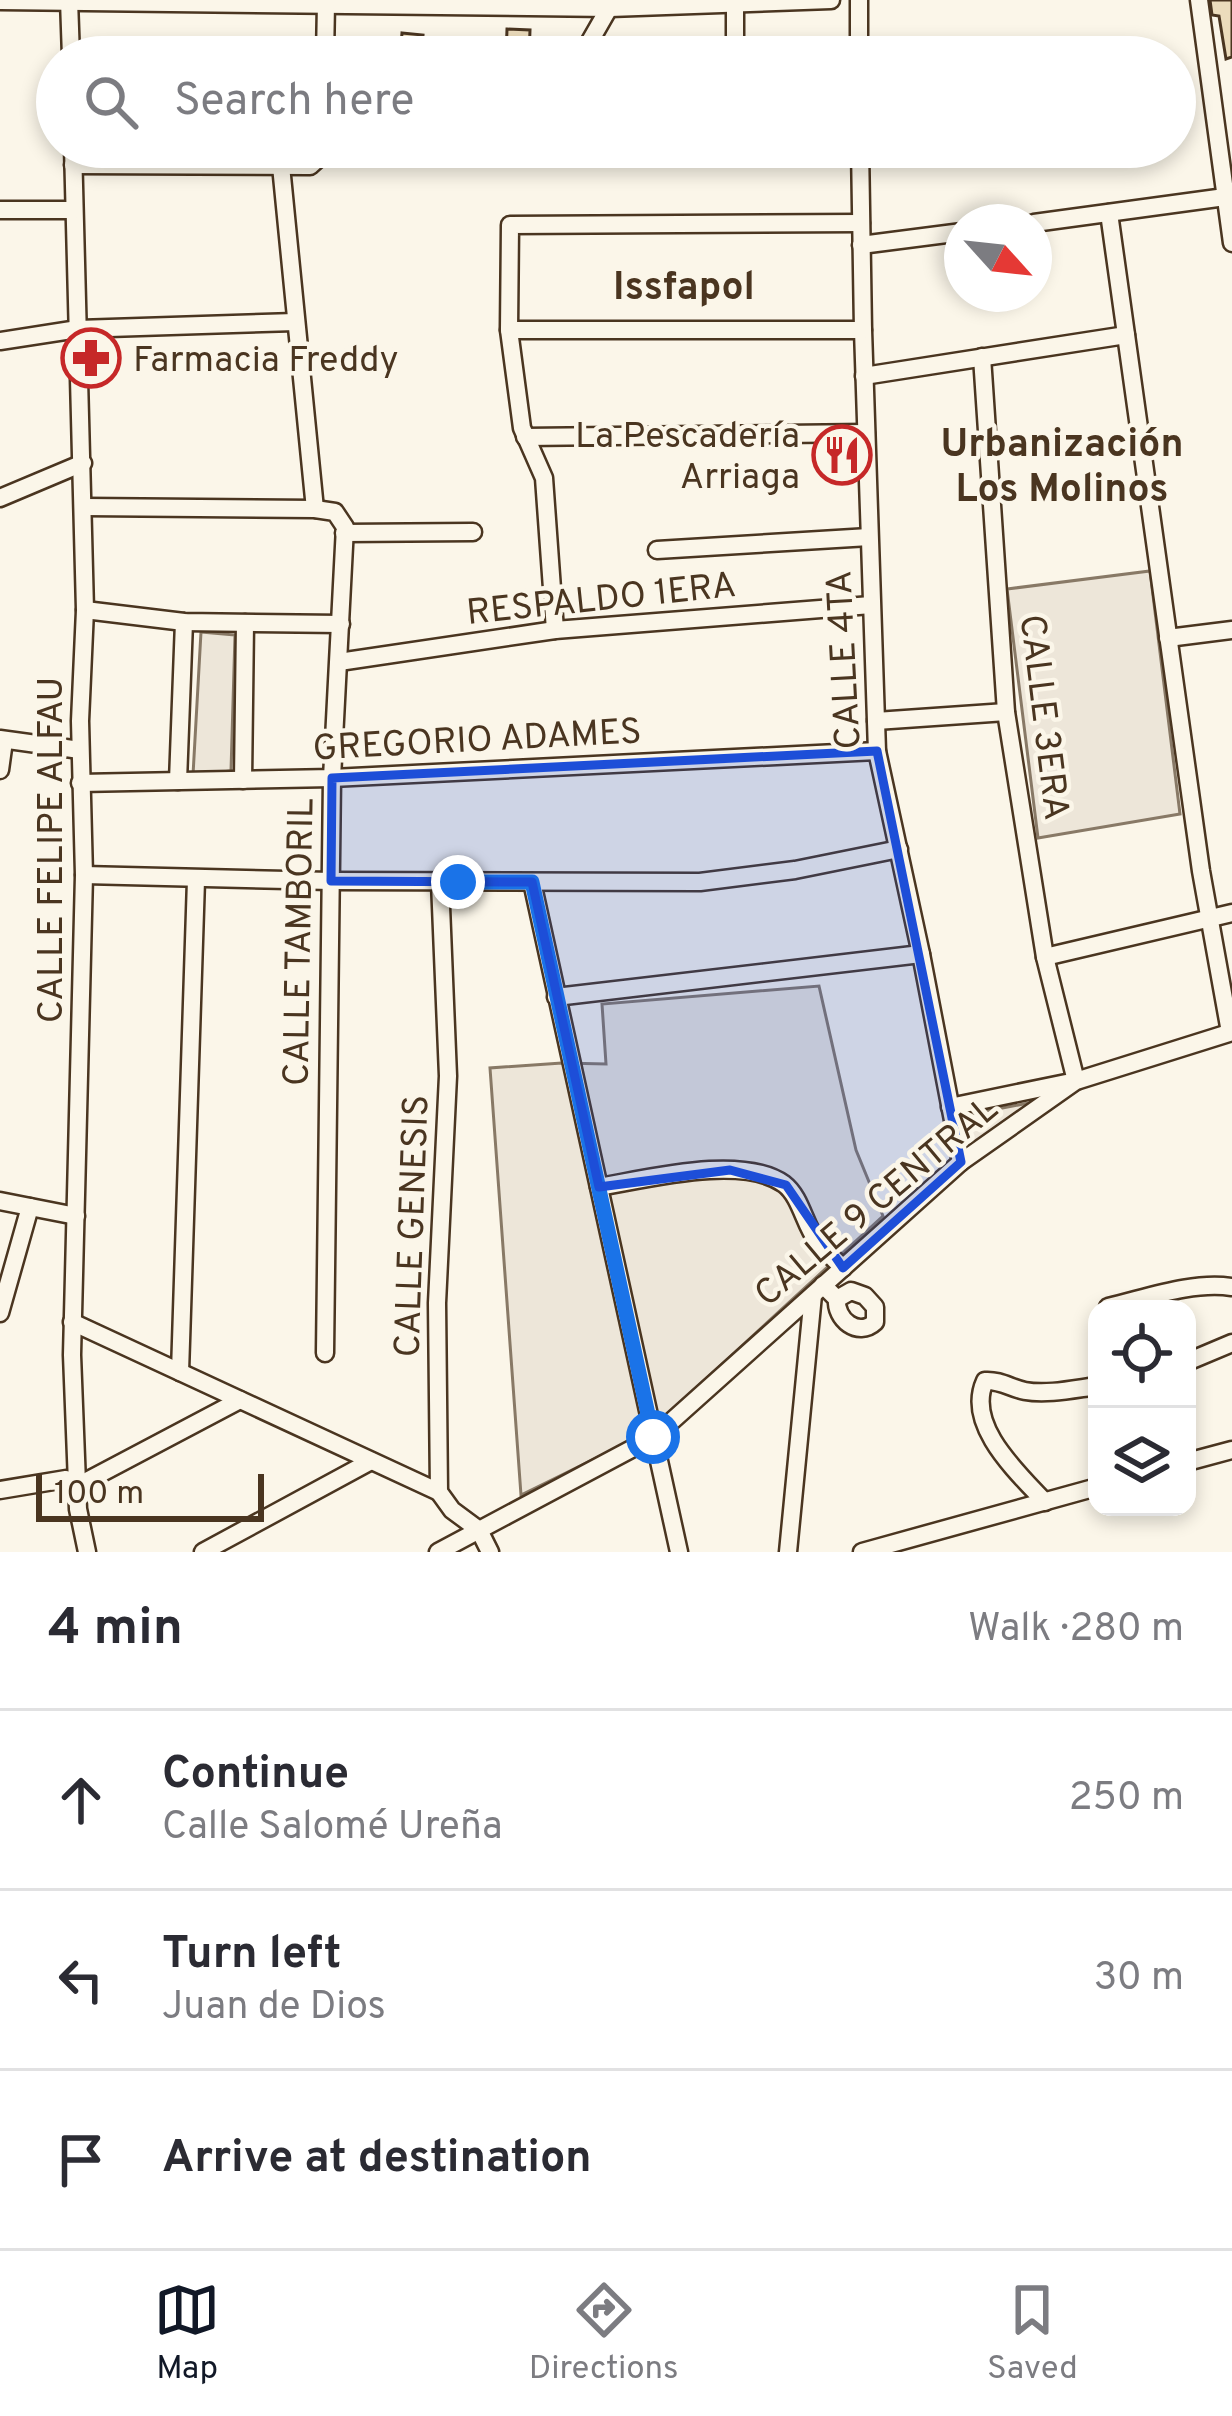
<!DOCTYPE html>
<html lang="en">
<head>
<meta charset="utf-8">
<style>
  body { margin:0; font-family:Overpass,sans-serif; background:#f7f7f7; color:#2b2b33 }
  .controls { position:absolute; right:36px; bottom:36px; display:grid; overflow:hidden; border-radius:24px; box-shadow:0 6px 18px #0003 }
  .controls button { width:108px; height:108px; display:grid; place-items:center; padding:0; border:0; border-bottom:3px solid #e1e1e2; background:#fff; color:#2b2b33; font:60px sans-serif }
  .compass { position:absolute; left:944px; top:204px; width:108px; height:108px; border-radius:50%; background:#fff; box-shadow:0 6px 18px #0003; rotate:117deg }
  .scale { position:absolute; left:36px; bottom:30px; width:228px; box-sizing:border-box; padding-left:12px; border:6px solid #4a3520; border-top:0; font-size:33px; line-height:42px; white-space:nowrap; color:#4a3520; -webkit-text-stroke:9px #fbf6e9; paint-order:stroke }
  .stop { position:absolute; width:36px; height:36px; margin:-27px; border:9px solid #1a73e8; border-radius:50%; background:#fff }
  .stop.end { background:#1a73e8; border-color:#fff; box-shadow:0 3px 12px #0008 }
  .list { margin:0; padding:0; list-style:none }
  h2 { display:flex; justify-content:space-between; align-items:center; height:156px; margin:0; padding:0 48px; font-size:51px }
  h2 small { font-size:39px; font-weight:400; color:#7c7c81 }
  .list li { display:grid; grid-template-columns:78px 1fr auto; gap:36px; align-items:center; box-sizing:border-box; height:180px; padding:0 48px; border-top:3px solid #e1e1e2 }
  .list b { display:block; font-size:45px; white-space:nowrap }
  .list p { margin:0; font-size:39px; white-space:nowrap; color:#7c7c81 }
  .list em { font-size:39px; font-style:normal; color:#7c7c81 }
  .icon { flex:none; width:66px; height:66px; fill:none; stroke:currentColor; stroke-width:2; stroke-linecap:round; stroke-linejoin:round }
  .map { position:relative; flex:none; width:1232px; height:1552px; overflow:hidden }
  .search { position:absolute; background:#fff; box-shadow:0 6px 18px #0003; left:36px; right:36px; top:36px; height:132px; display:flex; align-items:center; gap:30px; box-sizing:border-box; padding:0 42px; border-radius:66px; color:#7c7c81; font-size:45px }
  .sheet { height:696px; background:#fff }
  nav { display:flex; justify-content:space-around; align-items:center; box-sizing:border-box; height:168px; border-top:3px solid #e1e1e2; background:#fff; font-size:33px; color:#7c7c81 }
  nav a { display:grid; justify-items:center; gap:6px }
  nav .on { color:#111827 }
  .map>svg:first-child { display:block }
  .green { fill:#ede6d9; stroke:#887966; stroke-width:3 }
  .building { fill:#ecdcbc; stroke:#4a3520; stroke-width:3 }
  .lines { fill:none; stroke-linecap:round; stroke-linejoin:round }
  .minor-casing { stroke:#4a3520; stroke-width:21 }
  .minor { stroke:#fbf6e9; stroke-width:16 }
  .route { stroke:#1a73e8; stroke-width:15 }
  .marked { fill:#1d4ed8; fill-opacity:0.2; stroke:#1d4ed8; stroke-width:9; stroke-linejoin:round }
  .labels { text-anchor:middle; stroke-width:9; stroke-linejoin:round; paint-order:stroke }
  .poi-label { font-size:36px; fill:#4a3520; stroke:#fbf6e9; text-anchor:start }
  .street-label { font-size:36px; fill:#4a3520; stroke:#fbf6e9 }
  .neighbourhood-label { font-size:39px; font-weight:bold; fill:#4a3520; stroke:#fbf6e9 }
</style>
</head>
<body>
<div class="map">
<svg width="1232" height="1552" viewBox="0 0 1232 1552">
  <rect width="100%" height="100%" fill="#fbf6e9"/>
  <g class="green">
    <polygon points="1150,571 1180,814 1038,838 1007,589"/>
    <polygon points="201,632 235,635 231,771 193,775"/>
    <polygon points="819,986 856,1150 883,1216 647,1433 521,1495 490,1068 562,1063 606,1064 602,1004"/>
    <polygon points="1039,1101 965,1153 956,1117"/>
  </g>
  <g class="building">
    <polygon points="1210,0 1232,0 1232,57 1226,59 1219,16 1212,15"/>
    <polygon points="507,29 530,30 529,57 506,57"/>
    <polygon points="402,33 423,35 421,57 400,57"/>
  </g>
  <g class="lines">
    <defs>
      <g id="minor">
        <polyline points="69,0 71,57"/>
        <polyline points="859,0 859,57"/>
        <polyline points="1199,0 1232,243"/>
        <polyline points="0,1 610,8 831,0"/>
        <polyline points="735,3 735,57"/>
        <polyline points="325,57 326,3"/>
        <polyline points="581,57 613,1"/>
        <polyline points="73,147 85,610 80,721 84,875 72,1355 78,1509 87,1552"/>
        <polyline points="860,147 863,330 877,751 921,954 961,1162"/>
        <polyline points="73,165 310,166 321,156 322,147"/>
        <polyline points="281,166 315,509"/>
        <polyline points="0,210 74,210"/>
        <polyline points="1109,213 1201,871 1230,1032"/>
        <polyline points="1034,223 1225,197"/>
        <polyline points="861,245 962,232"/>
        <polyline points="509,330 863,330"/>
        <polyline points="0,341 78,329 295,322"/>
        <polyline points="982,357 1006,712 1045,957 1076,1081"/>
        <polyline points="864,376 1126,335"/>
        <polyline points="525,437 866,433"/>
        <polyline points="0,498 83,463"/>
        <polyline points="85,507 315,509 335,512 345,527 332,778 325,1353"/>
        <polyline points="344,533 473,532"/>
        <polyline points="657,550 869,537"/>
        <polyline points="85,610 184,622 341,624"/>
        <polyline points="555,630 544,478 522,428 509,330 510,225 861,223"/>
        <polyline points="1168,638 1232,630"/>
        <polyline points="339,662 555,630 871,605"/>
        <polyline points="876,721 1006,712"/>
        <polyline points="0,739 80,750"/>
        <polyline points="0,770 4,741"/>
        <polyline points="243,780 245,623"/>
        <polyline points="178,781 184,622"/>
        <polyline points="80,783 332,778 877,751"/>
        <polyline points="84,875 331,881 700,882 795,870 899,849"/>
        <polyline points="440,882 448,1076 437,1303 439,1492 452,1510 479,1530 490,1552"/>
        <polyline points="532,882 679,1552"/>
        <polyline points="1045,957 1232,913"/>
        <polyline points="556,997 921,954"/>
        <polyline points="950,1107 1066,1083"/>
        <path d="M599 1187C647 1179 742 1154 784 1184 801 1197 804 1224 817 1241 824 1250 834 1259 843 1268"/>
        <polyline points="0,1201 76,1216"/>
        <path d="M823 1285 837 1299C835 1319 858 1338 875 1322V1307L865 1296 851 1291 837 1299"/>
        <path d="M1108 1307C1147 1298 1192 1281 1232 1287"/>
        <polyline points="0,1313 30,1207"/>
        <polyline points="72,1322 439,1492"/>
        <polyline points="1187,1362 1232,1343"/>
        <polyline points="180,1372 196,880"/>
        <polyline points="1187,1462 1232,1450"/>
        <polyline points="0,1490 66,1479 79,1485 240,1400"/>
        <path d="M1045 1502C1017 1472 965 1425 985 1381 1001 1380 1010 1388 1025 1391 1047 1395 1074 1389 1097 1386"/>
        <polyline points="203,1552 371,1461"/>
        <polyline points="438,1552 654,1437 961,1162 1076,1081 1232,1032"/>
        <polyline points="788,1552 813,1295"/>
        <polyline points="862,1552 1097,1487"/>
      </g>
    </defs>
    <use href="#minor" class="minor-casing"/>
    <use href="#minor" class="minor"/>
  </g>
  <g class="lines">
    <polyline class="route" points="458,882 532,882 653,1437"/>
  </g>
  <path class="marked" d="M877 751 961 1162 843 1268 786 1185 730 1170 599 1187 532 882 331 881 332 778Z"/>
  <defs>
    <symbol id="pharmacy-ring" viewBox="-11 -11 22 22"><circle r="9.5" fill="#fbf6e9" stroke="#c62828" stroke-width="1.5"/><path d="M-2-6h4v4h4v4h-4v4h-4v-4h-4v-4h4Z" fill="#c62828"/></symbol>
    <symbol id="restaurant-ring" viewBox="-11 -11 22 22"><circle r="9.5" fill="#fbf6e9" stroke="#c62828" stroke-width="1.5"/><path d="M-5-6h1v4h1v-4h1v4h1v-4h1v5L-1.5 .5V6h-2V.5L-5-1ZM5-6V6H3V1.5H1.5Q1.5-4 5-6Z" fill="#c62828"/></symbol>
  </defs>
  <g fill-rule="evenodd">
    <use href="#pharmacy-ring" x="58" y="325" width="66" height="66"/>
    <use href="#restaurant-ring" x="809" y="422" width="66" height="66"/>
  </g>
  <g class="labels">
    <g class="poi-label">
      <text x="133" y="371">Farmacia Freddy</text>
      <text x="800" y="447" text-anchor="end">La Pescadería<tspan x="800" dy="41">Arriaga</tspan></text>
    </g>
    <g class="street-label">
      <text transform="translate(601 597) rotate(-6)" y="13">RESPALDO 1ERA</text>
      <text transform="translate(842 660) rotate(-93)" y="13">CALLE 4TA</text>
      <text transform="translate(1046 717) rotate(83)" y="13">CALLE 3ERA</text>
      <text transform="translate(477 738) rotate(-3)" y="13">GREGORIO ADAMES</text>
      <text transform="translate(49 850) rotate(-90)" y="13">CALLE FELIPE ALFAU</text>
      <text transform="translate(297 942) rotate(-89)" y="13">CALLE TAMBORIL</text>
      <text transform="translate(875 1200) rotate(-40)" y="13">CALLE 9 CENTRAL</text>
      <text transform="translate(410 1226) rotate(-88)" y="13">CALLE GENESIS</text>
    </g>
    <g class="neighbourhood-label">
      <text x="684" y="299">Issfapol</text>
      <text x="1062" y="456">Urbanización<tspan x="1062" dy="45">Los Molinos</tspan></text>
    </g>
  </g>
</svg>
<div class="controls">
<button><svg class="icon" aria-label="locate" viewBox="0 0 24 24"><circle cx="12" cy="12" r="6"/><path d="M12 2v4M12 18v4M2 12h4M18 12h4"/></svg></button>
<button><svg class="icon" aria-label="layers" viewBox="0 0 24 24"><path d="M12 4l9 5-9 5-9-5zM3 14l9 5 9-5"/></svg></button>
</div>
<svg class="compass" viewBox="-18 -18 36 36"><path d="M0-13l5 13h-10z" fill="#e53935"/><path d="M0 13l5-13h-10z" fill="#7c7c81"/></svg>
<div class="scale">100 m</div>
<div class="stop" style="left:653px;top:1437px"></div>
<div class="stop end" style="left:458px;top:882px"></div>
<div class="search"><svg class="icon" aria-label="search" viewBox="0 0 24 24"><circle cx="10" cy="10" r="6"/><path d="M15 15l6 6"/></svg>Search here</div>
</div>
<section class="sheet">
<h2>4 min<small>Walk · 280 m</small></h2>
<ul class="list">
<li><svg class="icon" aria-label="ahead" viewBox="0 0 24 24"><path d="M12 20V5M6 11l6-6 6 6"/></svg><div><b>Continue</b><p>Calle Salomé Ureña</p></div><em>250 m</em></li>
<li><svg class="icon" aria-label="left" viewBox="0 0 24 24"><path d="M17 20v-9H6M10 6l-5 5 5 5"/></svg><div><b>Turn left</b><p>Juan de Dios</p></div><em>30 m</em></li>
<li><svg class="icon" aria-label="arrive" viewBox="0 0 24 24"><path d="M6 21V4h12l-3 4 3 4H6"/></svg><div><b>Arrive at destination</b></div></li>
</ul>
</section>
<nav>
<a class="on"><svg class="icon" aria-label="map" viewBox="0 0 24 24"><path d="M3 6l6-2 6 2 6-2v14l-6 2-6-2-6 2zM9 4v14M15 6v14"/></svg>Map</a>
<a><svg class="icon" aria-label="directions" viewBox="0 0 24 24"><path d="M12 3l9 9-9 9-9-9zM9 14v-3h6M13 9l2 2-2 2"/></svg>Directions</a>
<a><svg class="icon" aria-label="saved" viewBox="0 0 24 24"><path d="M7 4h10v16l-5-4-5 4z"/></svg>Saved</a>
</nav>
</body>
</html>
